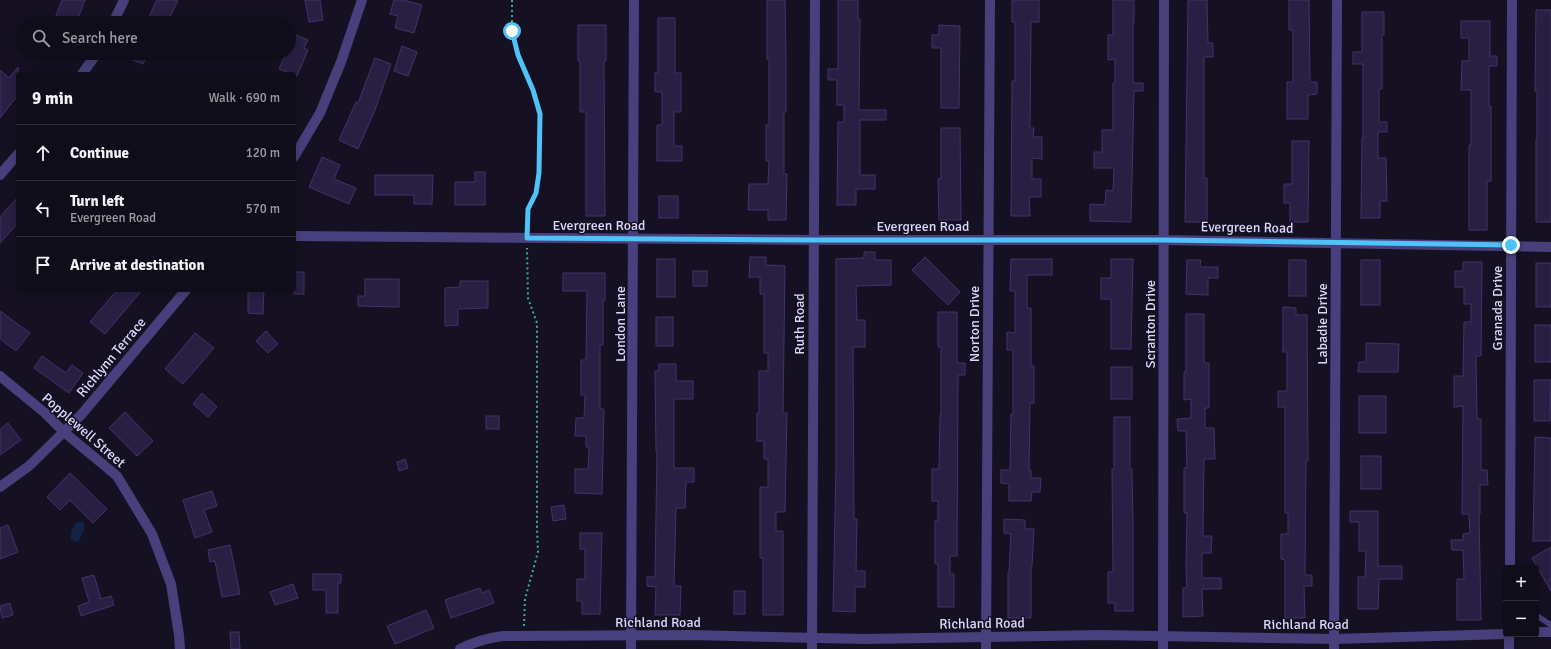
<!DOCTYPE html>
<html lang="en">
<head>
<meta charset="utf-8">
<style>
  body { margin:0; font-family:Signika,sans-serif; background:#1e1b27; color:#f1f3f6 }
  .controls { position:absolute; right:12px; bottom:12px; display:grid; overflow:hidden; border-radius:4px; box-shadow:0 2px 10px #0003 }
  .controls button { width:36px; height:36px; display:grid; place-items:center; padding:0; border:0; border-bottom:1px solid #302d39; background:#100d1a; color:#f1f3f6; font:20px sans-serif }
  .stop { position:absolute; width:12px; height:12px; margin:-9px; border:3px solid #4fc3f7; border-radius:50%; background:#fff }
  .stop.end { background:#4fc3f7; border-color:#fff; box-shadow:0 1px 4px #0008 }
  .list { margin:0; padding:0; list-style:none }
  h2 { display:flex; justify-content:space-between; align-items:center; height:52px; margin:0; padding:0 16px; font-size:17px }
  h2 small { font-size:13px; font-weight:400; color:#9c9ca2 }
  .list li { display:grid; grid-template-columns:26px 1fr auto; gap:12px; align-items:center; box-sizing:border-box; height:56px; padding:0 16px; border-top:1px solid #302d39 }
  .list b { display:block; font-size:15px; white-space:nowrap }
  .list p { margin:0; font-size:13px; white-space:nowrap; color:#9c9ca2 }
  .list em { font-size:13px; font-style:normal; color:#9c9ca2 }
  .icon { flex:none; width:22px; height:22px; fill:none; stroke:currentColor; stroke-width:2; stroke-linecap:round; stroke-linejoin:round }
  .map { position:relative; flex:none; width:1551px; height:649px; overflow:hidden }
  .search { position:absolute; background:#100d1a; box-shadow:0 2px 10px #0003; left:16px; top:16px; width:280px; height:44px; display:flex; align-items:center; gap:10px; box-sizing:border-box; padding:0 14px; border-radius:22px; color:#9c9ca2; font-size:15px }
  .panel { position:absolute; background:#100d1a; box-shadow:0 2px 10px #0003; left:16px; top:72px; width:280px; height:220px; border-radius:4px }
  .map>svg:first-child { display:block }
  .water { fill:#132345 }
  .building { fill:#281f42; stroke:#42336c }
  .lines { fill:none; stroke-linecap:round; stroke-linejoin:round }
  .path { stroke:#3baaab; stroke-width:2; stroke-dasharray:2 3; stroke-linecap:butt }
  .service { stroke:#47407d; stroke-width:5.5 }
  .minor { stroke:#47407d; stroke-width:10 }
  .tertiary { stroke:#47407d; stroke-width:10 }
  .route { stroke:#4fc3f7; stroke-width:5 }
  .labels { text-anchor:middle; stroke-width:3; stroke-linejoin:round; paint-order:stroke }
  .street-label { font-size:14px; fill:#ddd7fb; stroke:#151123 }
</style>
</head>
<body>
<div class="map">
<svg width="1551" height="649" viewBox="0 0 1551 649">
  <rect width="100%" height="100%" fill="#151123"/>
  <polygon class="water" points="76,522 84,522 84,531 78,542 71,540 71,531"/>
  <g class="building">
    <polygon points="62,0 85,0 76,23 66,23 55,18"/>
    <polygon points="157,0 178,0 167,23 146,23"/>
    <polygon points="305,0 320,0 323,20 309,22"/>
    <polygon points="394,0 403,0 422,5 414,33 395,28 398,16 390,14"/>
    <polygon points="767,0 785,0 786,59 786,112 784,112 784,174 787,174 786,220 768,220 768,210 748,210 749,184 768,184 769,161 766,161 766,125 769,125 769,59 767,59"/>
    <polygon points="838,0 858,0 858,19 860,19 859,110 886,110 886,120 860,120 860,175 875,175 875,189 856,189 856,205 837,205 838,122 844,122 844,105 837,105 837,80 828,80 828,69 838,69"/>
    <polygon points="1012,0 1039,0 1039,22 1031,22 1030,128 1034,128 1033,137 1042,137 1042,159 1032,158 1032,179 1041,179 1041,197 1029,197 1030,216 1011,216 1012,81 1015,81 1015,22 1012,22"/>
    <polygon points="1113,0 1134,0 1134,23 1133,23 1133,83 1143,83 1143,91 1134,91 1131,222 1090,221 1090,204 1105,205 1106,190 1113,191 1114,168 1094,168 1094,152 1102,152 1102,130 1113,130 1113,83 1115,83 1115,59 1108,60 1108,35 1113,35"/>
    <polygon points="1188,0 1207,0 1208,43 1213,43 1213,57 1204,57 1204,178 1207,178 1207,222 1185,222"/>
    <polygon points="1289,0 1309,0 1310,82 1317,82 1317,94 1308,95 1308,119 1287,119 1287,82 1293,82 1293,30 1289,30"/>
    <polygon points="1536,10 1551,10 1551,222 1536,222 1536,139 1537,139 1537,91 1535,91"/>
    <polygon points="1362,12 1384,12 1384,35 1382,35 1382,89 1379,89 1379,122 1387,122 1387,132 1378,132 1378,158 1386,158 1387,201 1380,201 1380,218 1361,218 1362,138 1363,138 1363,64 1353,64 1353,52 1362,52"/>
    <polygon points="658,18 675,18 675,73 681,73 681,112 674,112 674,146 682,146 682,161 657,161 657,125 662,125 662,92 655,92 655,73 658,73"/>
    <polygon points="1461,21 1490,21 1490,56 1497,56 1497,66 1489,66 1489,106 1491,106 1491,181 1487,181 1487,230 1469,230 1469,145 1471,145 1471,90 1461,90 1462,61 1469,61 1469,38 1461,38"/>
    <polygon points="578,25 606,25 606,61 604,61 605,216 586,216 586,112 580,112 580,61 578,61"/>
    <polygon points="939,25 960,26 959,108 941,108 941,48 932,48 932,35 939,35"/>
    <polygon points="294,34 308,40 304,48 308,50 297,76 279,69 286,53 289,53 289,45"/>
    <polygon points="402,46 417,52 408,76 394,71"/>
    <polygon points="116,53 148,53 143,64"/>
    <polygon points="375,58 391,64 375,110 358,149 339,140 356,102 358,103"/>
    <polygon points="18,67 18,95 0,118 0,70 9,78"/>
    <polygon points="941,128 960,128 961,220 939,220 938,179 941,179"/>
    <polygon points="1292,141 1309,141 1308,222 1290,222 1290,203 1284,203 1284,184 1292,184"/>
    <polygon points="322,157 340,165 334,179 356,188 349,204 309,187"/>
    <polygon points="475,172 485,172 485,205 455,205 455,182 475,182"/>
    <polygon points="375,175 433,175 432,204 414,204 414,195 375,195"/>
    <rect x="659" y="196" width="19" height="22"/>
    <polygon points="18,197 18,223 0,243 0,217"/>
    <polygon points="864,252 875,252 875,260 891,260 891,285 856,286 857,320 865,320 865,347 853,347 854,519 857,519 856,571 865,571 865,587 855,587 855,612 833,611 836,466 836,259 864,258"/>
    <polygon points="750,257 766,257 766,265 785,266 783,413 787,413 785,512 776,512 776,531 783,531 783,615 763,615 763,558 760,558 760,487 768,487 768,459 764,459 764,441 757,441 757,413 759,413 759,371 768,371 768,353 764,353 764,294 760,294 760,277 749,277"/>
    <polygon points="925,257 960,292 948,305 912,270"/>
    <rect x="657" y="259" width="18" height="38"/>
    <polygon points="1011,259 1052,259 1052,275 1027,275 1027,308 1031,308 1031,366 1034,366 1034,403 1030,403 1029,470 1031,470 1031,478 1041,478 1040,492 1032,492 1031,501 1009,501 1009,484 1001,483 1001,470 1010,470 1011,414 1013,414 1013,350 1007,350 1007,332 1015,333 1015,291 1010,291"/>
    <polygon points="1111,259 1133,259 1131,349 1111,349 1111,299 1101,299 1101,278 1111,278"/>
    <polygon points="1187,260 1201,260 1200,267 1218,267 1218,278 1208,278 1208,295 1186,294"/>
    <rect x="1289" y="260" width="17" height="36"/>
    <rect x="1361" y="260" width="19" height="45"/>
    <polygon points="1463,262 1482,262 1481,356 1476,356 1477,419 1481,419 1481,470 1487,470 1488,485 1480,485 1480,514 1479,514 1481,620 1457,620 1457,579 1464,579 1463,550 1452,550 1451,540 1463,540 1463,534 1470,533 1469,514 1462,514 1463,406 1454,407 1454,376 1463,376 1464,322 1471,322 1471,304 1464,304 1464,287 1455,287 1455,271 1463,271"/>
    <rect x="1536" y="263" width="15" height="44"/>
    <rect x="693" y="271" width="14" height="15"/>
    <rect x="294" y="272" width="10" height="22"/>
    <polygon points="563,273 605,273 605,300 603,300 603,345 600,345 600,409 604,409 602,494 575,493 575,469 588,469 589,447 586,447 586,436 575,436 576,418 584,418 585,395 581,395 581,360 586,360 587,291 563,291"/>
    <polygon points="365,279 399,279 399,307 358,306 358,296 365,296"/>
    <polygon points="460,281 488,281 488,308 458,309 458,325 445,326 445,288 460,287"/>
    <polygon points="117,290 142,290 105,334 90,322"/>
    <polygon points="248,290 264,290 263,314 248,313"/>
    <polygon points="1283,307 1296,308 1296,315 1307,315 1308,461 1306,461 1305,575 1312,575 1312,586 1304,586 1305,618 1285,618 1285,560 1281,559 1281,534 1288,534 1288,513 1285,513 1285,407 1278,407 1278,391 1287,391 1287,352 1283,352"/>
    <polygon points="0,311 30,333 16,351 0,339"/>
    <polygon points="938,312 957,312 957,363 965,363 965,375 958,375 957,556 950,556 950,574 954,574 954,607 938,607 938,564 935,564 935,521 938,521 938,501 932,501 932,469 939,469 940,415 941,415 941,347 938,347"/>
    <polygon points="1186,314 1204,314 1204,363 1209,363 1209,408 1205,408 1205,428 1214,428 1215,459 1204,459 1203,536 1212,536 1211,553 1202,553 1202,578 1221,578 1221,589 1202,589 1203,616 1183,617 1183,588 1187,587 1186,568 1187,513 1184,513 1184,468 1187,468 1186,431 1178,431 1177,419 1191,418 1191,399 1184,400 1184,372 1186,372"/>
    <rect x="656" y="317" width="17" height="29"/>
    <rect x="1535" y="325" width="16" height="37"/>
    <polygon points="266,331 278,344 268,353 256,341"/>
    <polygon points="195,333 214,348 183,384 165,369"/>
    <polygon points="1366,343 1399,344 1398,372 1358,372 1359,362 1366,362"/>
    <polygon points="42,356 66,373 72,365 83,373 69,393 34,368"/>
    <polygon points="659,364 676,364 676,381 693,381 693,399 674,399 674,468 694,468 694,482 686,482 685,508 676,508 674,586 681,586 680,615 655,615 656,587 647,586 647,577 655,577 657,451 656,451 655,371 659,371"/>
    <rect x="1111" y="367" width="21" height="32"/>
    <polygon points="1534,380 1551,380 1550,421 1534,421"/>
    <polygon points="202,393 217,407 208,417 193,404"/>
    <rect x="1359" y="396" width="27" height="37"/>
    <polygon points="125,412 153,441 137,456 109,428"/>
    <rect x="486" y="416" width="13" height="13"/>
    <polygon points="1114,417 1130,417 1130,469 1132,469 1133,522 1133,611 1115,611 1115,603 1108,603 1108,572 1113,572 1112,469 1114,469"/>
    <polygon points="8,423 21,440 0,455 0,429"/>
    <polygon points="1535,437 1551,438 1551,541 1533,541"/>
    <rect x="1361" y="456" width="20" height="33"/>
    <polygon points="405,459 408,468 399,471 397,462"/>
    <polygon points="70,473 107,509 93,523 70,500 60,510 47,497"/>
    <polygon points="212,491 217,506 204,510 212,532 195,538 183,500"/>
    <polygon points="564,505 566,519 553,521 551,507"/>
    <polygon points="1350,511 1378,511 1378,566 1402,566 1402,579 1379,579 1378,609 1358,609 1358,577 1365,577 1366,551 1359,551 1359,522 1350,522"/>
    <polygon points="1004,519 1025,520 1025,529 1034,529 1032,566 1031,566 1031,618 1008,618 1008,572 1009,572 1011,534 1004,533"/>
    <polygon points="8,525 18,552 0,559 0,528"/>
    <polygon points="580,533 602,533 600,614 582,614 582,601 577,601 577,579 585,579 585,549 580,549"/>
    <polygon points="230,545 240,594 222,597 215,561 210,562 208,550"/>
    <polygon points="1551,547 1551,591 1532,558"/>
    <polygon points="313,574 341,574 341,583 338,583 338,613 326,613 326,590 313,590"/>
    <polygon points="94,575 101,599 111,596 114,605 81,616 78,606 89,602 82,578"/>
    <polygon points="293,584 298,598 275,605 270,592"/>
    <polygon points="480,588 482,593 489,590 494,603 451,618 445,600"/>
    <rect x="734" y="591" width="11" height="23"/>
    <polygon points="10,603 13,615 2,618 0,606"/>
    <polygon points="426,610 434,628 395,644 387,626"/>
    <polygon points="230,632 239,632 240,649 231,649"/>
  </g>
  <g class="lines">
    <g class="path">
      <polyline points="512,0 512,31 518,55 533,90 540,114 539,173 536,193 528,209 527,227"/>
      <polyline points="524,626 525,599 538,552 537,528 537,323 528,298 527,248"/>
    </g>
    <polyline class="service" points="1536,615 1551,625"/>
    <g class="minor">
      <polyline points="113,23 124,0"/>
      <polyline points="82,74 97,53"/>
      <polyline points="294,157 320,113 341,62 362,0"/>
      <polyline points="0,175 18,154"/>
      <polyline points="294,236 814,240 1164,240 1551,247"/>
      <polyline points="0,487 29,466 81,415 186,290"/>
      <polyline points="1510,568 1512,0"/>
      <polyline points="1536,632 1551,632"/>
      <path d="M460 649C474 642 487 638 503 636L690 635 865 639 1100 635 1334 639 1506 634"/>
      <polyline points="631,649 634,0"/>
      <polyline points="812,649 815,0"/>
      <polyline points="1163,649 1164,0"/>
      <polyline points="1334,649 1337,0"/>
      <polyline points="1509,649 1509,634"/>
    </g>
    <g class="tertiary">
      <polyline points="0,376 45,413 64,432 117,476 152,534 171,584 179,635 180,649"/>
      <polyline points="986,649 990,0"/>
    </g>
  </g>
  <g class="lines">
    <polyline class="route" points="512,31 518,55 533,90 540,114 539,173 536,193 528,209 527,238 814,240 1164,240 1511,245"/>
  </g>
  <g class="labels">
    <g class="street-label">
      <text x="599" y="230">Evergreen Road</text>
      <text x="923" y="231">Evergreen Road</text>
      <text transform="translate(1247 227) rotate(1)" y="5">Evergreen Road</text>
      <text transform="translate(1497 308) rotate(-90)" y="5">Granada Drive</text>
      <text transform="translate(620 324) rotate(-90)" y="5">London Lane</text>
      <text transform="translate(799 324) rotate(-90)" y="5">Ruth Road</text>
      <text transform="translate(974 324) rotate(-90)" y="5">Norton Drive</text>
      <text transform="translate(1150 324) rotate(-90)" y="5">Scranton Drive</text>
      <text transform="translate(1322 324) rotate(-90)" y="5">Labadie Drive</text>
      <text transform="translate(111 357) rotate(-50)" y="5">Richlynn Terrace</text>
      <text transform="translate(84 430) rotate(41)" y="5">Popplewell Street</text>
      <text x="658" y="627">Richland Road</text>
      <text transform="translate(982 623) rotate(-1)" y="5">Richland Road</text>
      <text x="1306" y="629">Richland Road</text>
    </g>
  </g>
</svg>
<div class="controls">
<button>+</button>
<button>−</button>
</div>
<div class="stop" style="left:512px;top:31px"></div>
<div class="stop end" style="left:1511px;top:245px"></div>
<div class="search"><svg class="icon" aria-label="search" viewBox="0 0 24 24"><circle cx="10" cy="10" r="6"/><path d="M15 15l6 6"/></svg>Search here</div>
<section class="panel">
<h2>9 min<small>Walk · 690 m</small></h2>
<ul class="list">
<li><svg class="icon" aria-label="ahead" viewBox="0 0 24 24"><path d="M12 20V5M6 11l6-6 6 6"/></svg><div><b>Continue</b></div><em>120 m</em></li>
<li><svg class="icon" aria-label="left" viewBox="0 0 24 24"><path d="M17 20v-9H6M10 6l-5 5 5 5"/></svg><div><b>Turn left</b><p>Evergreen Road</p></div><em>570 m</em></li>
<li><svg class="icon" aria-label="arrive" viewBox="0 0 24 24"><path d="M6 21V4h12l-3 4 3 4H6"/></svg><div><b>Arrive at destination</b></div></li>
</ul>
</section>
</div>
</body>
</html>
